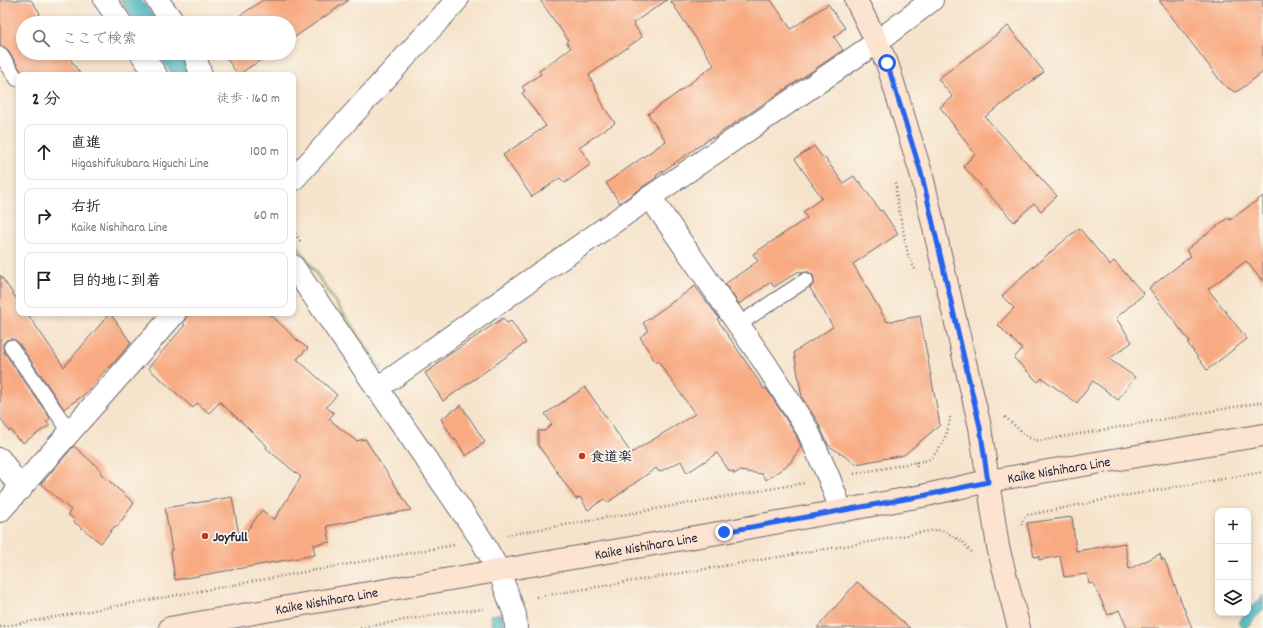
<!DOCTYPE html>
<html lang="ja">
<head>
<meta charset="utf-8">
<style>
  body { margin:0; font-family:Dekko,"Klee One",sans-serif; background:#f2f2f2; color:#222 }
  .controls { position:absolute; right:12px; bottom:12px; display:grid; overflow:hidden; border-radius:8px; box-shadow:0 2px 6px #0003 }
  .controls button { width:36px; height:36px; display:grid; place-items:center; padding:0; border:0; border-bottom:1px solid #e0e0e0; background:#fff; color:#222; font:20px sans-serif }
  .stop { position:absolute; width:12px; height:12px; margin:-9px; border:3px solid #2563eb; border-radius:50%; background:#fff }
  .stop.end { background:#2563eb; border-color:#fff; box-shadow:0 1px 4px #0008 }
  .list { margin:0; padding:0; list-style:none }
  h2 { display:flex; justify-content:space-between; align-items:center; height:52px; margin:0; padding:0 16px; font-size:17px }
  h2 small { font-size:13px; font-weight:400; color:#767676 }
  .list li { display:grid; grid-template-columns:26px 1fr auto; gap:12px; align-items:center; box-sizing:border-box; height:56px; margin:0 8px 8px; padding:0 8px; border:1px solid #e0e0e0; border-radius:8px }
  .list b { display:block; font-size:15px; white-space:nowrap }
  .list p { margin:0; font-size:13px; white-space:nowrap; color:#767676 }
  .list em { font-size:13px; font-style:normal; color:#767676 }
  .icon { flex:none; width:22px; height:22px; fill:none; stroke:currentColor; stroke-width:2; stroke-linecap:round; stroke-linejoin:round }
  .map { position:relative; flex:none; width:1263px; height:628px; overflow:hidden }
  .search { position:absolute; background:#fff; box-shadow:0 2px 6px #0003; left:16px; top:16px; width:280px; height:44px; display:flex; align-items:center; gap:10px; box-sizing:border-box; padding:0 14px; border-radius:22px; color:#767676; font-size:15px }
  .panel { position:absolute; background:#fff; box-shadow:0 2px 6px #0003; left:16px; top:72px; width:280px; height:244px; border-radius:8px }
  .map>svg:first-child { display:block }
  .green { fill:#aac76e; stroke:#667454 }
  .water { fill:#44b3bf; stroke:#336a7d }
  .building { fill:#f8ab83 }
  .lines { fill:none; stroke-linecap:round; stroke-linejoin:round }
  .lane-casing { stroke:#6c666d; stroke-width:16 }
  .street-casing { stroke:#6c666d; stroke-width:24 }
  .secondary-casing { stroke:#6c666d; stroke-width:24 }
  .path { stroke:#6c666d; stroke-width:2.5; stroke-dasharray:1 3; stroke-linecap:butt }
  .lane { stroke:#fff; stroke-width:14 }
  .street { stroke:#fff; stroke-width:22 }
  .secondary { stroke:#fde4d1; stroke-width:22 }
  .route { stroke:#2563eb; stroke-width:5 }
  .poi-dot { fill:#c8321e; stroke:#fbf7ec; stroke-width:1.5 }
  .labels { text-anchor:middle; stroke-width:3.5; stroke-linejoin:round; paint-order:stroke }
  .poi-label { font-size:14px; font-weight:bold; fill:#22223b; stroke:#fbf7ec; text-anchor:start }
  .street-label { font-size:14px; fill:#22223b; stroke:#fbf7ec }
</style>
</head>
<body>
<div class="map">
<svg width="1263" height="628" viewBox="0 0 1263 628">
  <rect width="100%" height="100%" fill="#fbf7ec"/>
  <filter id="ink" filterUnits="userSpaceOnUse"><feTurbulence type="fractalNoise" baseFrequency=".025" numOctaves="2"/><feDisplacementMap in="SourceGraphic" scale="8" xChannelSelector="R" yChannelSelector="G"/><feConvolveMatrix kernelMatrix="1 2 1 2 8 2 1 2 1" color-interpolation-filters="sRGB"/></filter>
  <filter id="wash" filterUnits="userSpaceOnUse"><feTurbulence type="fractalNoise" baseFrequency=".012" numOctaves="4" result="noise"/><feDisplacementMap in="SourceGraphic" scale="16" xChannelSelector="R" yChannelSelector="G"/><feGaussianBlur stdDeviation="0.9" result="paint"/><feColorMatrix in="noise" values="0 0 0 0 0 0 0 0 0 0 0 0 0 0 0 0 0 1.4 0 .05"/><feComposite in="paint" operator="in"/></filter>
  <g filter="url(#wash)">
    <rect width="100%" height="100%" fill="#f6e3cb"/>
    <polygon class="green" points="293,238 383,369 382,370 379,368 293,241"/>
    <g class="water">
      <polygon points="120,0 141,0 159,23 136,23"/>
      <polygon points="157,53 182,53 185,57 191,75 173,75"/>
      <polygon points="1263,595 1263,610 1246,628 1243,628 1238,622 1246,613 1248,613 1248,611"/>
      <polygon points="502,613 505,628 492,628 490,615"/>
    </g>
    <g id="blocks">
      <g class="building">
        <polygon points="0,0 31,0 40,13 39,14 45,23 23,23 23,53 66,53 81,75 24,75 7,49 4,47 0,46"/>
        <polygon points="263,0 349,0 289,41 289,23 229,23"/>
        <polygon points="540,0 667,0 633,23 642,37 589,75 605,109 615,123 579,147 591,164 565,183 560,178 532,197 503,155 546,126 522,93 525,91 522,87 541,74 539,71 571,48 566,42 568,40"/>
        <polygon points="670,0 771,0 791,29 828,4 845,28 834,37 843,50 713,138 712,137 656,176 657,177 620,203 606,183 666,141 648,114 676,94 714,65"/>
        <polygon points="1159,0 1263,0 1263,72 1241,89 1235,92 1228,88 1222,83"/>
        <polygon points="1008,26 1044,72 985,117 1057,196 1041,211 1034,203 1014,222 963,166 975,154 940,107 953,97 938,79"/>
        <polygon points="223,53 271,53 238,75"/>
        <polygon points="814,146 823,158 825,158 843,183 854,176 858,182 860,182 880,211 882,210 898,234 853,264 887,322 920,316 940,425 904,455 856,464 828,445 818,422 802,398 794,352 833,327 810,288 814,283 814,279 813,275 809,272 806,272 801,273 799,271 774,287 771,282 739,304 725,284 758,261 753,254 807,218 803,212 822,198 795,159"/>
        <polygon points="1263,196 1263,282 1246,261 1208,289 1247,339 1207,370 1188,344 1190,342 1149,288 1191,256 1186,250 1229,217 1230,220"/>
        <polygon points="1079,228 1110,265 1114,261 1144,294 1116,318 1132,342 1109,359 1135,377 1118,400 1093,381 1077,403 1042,378 1038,382 1014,358 1022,349 998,325 1014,308 1002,296 1021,278 1021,277"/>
        <polygon points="0,275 19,302 19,313 27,313 64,367 110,313 131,343 109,368 108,367 85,394 64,409 18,342 15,340 11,339 6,340 3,344 3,347 4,352 50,418 46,422 50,425 23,443 20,439 18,440 11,430 9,431 0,418"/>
        <polygon points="695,286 719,318 717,319 764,389 766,388 796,435 801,447 789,464 766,480 762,474 739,471 734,474 733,471 730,472 717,453 687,473 681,461 659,472 656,468 607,503 604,499 588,510 580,497 576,499 538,445 538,431 545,431 552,424 545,414 585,387 631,453 695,414 658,361 656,363 640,337 648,331 643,323"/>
        <polygon points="187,313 269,313 299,342 308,348 297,359 337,395 326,407 334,413 329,419 356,441 365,439 411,510 327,526 330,542 313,545 315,555 175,580 171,552 172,551 165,508 232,497 240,540 262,510 274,520 301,477 266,448 267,446 220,402 209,413 197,403 193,408 148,368 185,325 183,323 187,316"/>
        <polygon points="503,318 507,323 511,321 526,343 443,401 425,373 438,364 437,363"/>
        <polygon points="461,405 485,442 466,456 455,439 454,440 441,419"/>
        <polygon points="74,446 102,471 100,473 134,503 117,527 115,526 101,543 74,522 75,520 68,514 71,510 41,484"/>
        <polygon points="1072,517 1076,551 1125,543 1129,569 1160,554 1162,560 1164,559 1192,628 1127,628 1119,610 1108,615 1093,583 1089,584 1087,574 1064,577 1060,556 1039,560 1039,556 1034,557 1027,523"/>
        <polygon points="857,582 910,628 817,628"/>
      </g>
    </g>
  </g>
  <g filter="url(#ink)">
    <use href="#blocks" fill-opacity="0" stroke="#6c666d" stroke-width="1"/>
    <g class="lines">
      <defs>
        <g id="lane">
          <polyline points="0,54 17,79"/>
          <polyline points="739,324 806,280"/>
          <polyline points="11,347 70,432"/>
        </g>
        <g id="street">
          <polyline points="105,0 121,23"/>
          <polyline points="157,0 174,23"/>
          <polyline points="141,53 156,75"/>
          <polyline points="194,53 201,75"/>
          <polyline points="293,180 457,0"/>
          <polyline points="650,197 765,363 807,429 829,478 841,510"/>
          <polyline points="293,266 481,539 499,571 515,615 516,628"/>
          <polyline points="376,388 394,377 539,274 650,197 877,42 932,0"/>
          <polyline points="0,459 21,489"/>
          <polyline points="0,511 175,313"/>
        </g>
        <g id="secondary">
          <polyline points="856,0 887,63 922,176 980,427 998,547 1019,628"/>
          <path id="s1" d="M170 628 310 603 724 532 922 496 988 481 1263 435"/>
        </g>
      </defs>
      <use href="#lane" class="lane-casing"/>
      <use href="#street" class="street-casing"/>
      <use href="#secondary" class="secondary-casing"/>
      <g class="path">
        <polyline points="896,183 896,194 908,255 916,271"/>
        <polyline points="293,230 300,241"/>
        <polyline points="1005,417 1025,435 1030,438 1039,441 1263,402"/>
        <polyline points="916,462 917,468"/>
        <path d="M854 474 928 460C940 451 949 433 950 417"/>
        <polyline points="1021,525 1024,518 1028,515 1118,497 1263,472"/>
        <polyline points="507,535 804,483"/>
        <polyline points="536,597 887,539 928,531 942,530 963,542 971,552"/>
        <polyline points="0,627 454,545"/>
        <polyline points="360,628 449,612 485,609"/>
      </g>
      <use href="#lane" class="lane"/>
      <use href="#street" class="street"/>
      <use href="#secondary" class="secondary"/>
    </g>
  </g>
  <g class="lines" filter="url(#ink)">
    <polyline class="route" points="724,532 922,496 988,482 980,427 922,176 887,63"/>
  </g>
  <g class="poi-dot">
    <circle cx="582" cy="456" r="4"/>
    <circle cx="205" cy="536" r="4"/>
  </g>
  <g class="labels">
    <g class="poi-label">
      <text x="590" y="461">食道楽</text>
      <text x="213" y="541">Joyfull</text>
    </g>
    <g class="street-label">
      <text dy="5" stroke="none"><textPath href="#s1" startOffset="903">Kaike Nishihara Line</textPath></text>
      <text dy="5" stroke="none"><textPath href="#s1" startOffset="483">Kaike Nishihara Line</textPath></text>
      <text dy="5" stroke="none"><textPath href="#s1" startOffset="159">Kaike Nishihara Line</textPath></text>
    </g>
  </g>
</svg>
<div class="controls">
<button>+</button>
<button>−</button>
<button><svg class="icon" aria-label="layers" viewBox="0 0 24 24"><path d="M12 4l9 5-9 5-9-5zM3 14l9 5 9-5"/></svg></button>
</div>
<div class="stop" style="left:887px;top:63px"></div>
<div class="stop end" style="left:724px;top:532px"></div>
<div class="search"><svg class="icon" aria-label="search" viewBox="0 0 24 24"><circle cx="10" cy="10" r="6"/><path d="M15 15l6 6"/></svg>ここで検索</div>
<section class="panel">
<h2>2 分<small>徒歩 · 160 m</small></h2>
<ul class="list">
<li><svg class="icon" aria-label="ahead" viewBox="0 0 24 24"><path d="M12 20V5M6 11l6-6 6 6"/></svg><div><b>直進</b><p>Higashifukubara Higuchi Line</p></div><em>100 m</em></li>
<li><svg class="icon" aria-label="right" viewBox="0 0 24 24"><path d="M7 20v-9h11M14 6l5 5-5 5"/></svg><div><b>右折</b><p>Kaike Nishihara Line</p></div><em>60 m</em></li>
<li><svg class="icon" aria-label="arrive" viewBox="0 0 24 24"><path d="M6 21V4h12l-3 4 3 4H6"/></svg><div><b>目的地に到着</b></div></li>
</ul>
</section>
</div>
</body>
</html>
